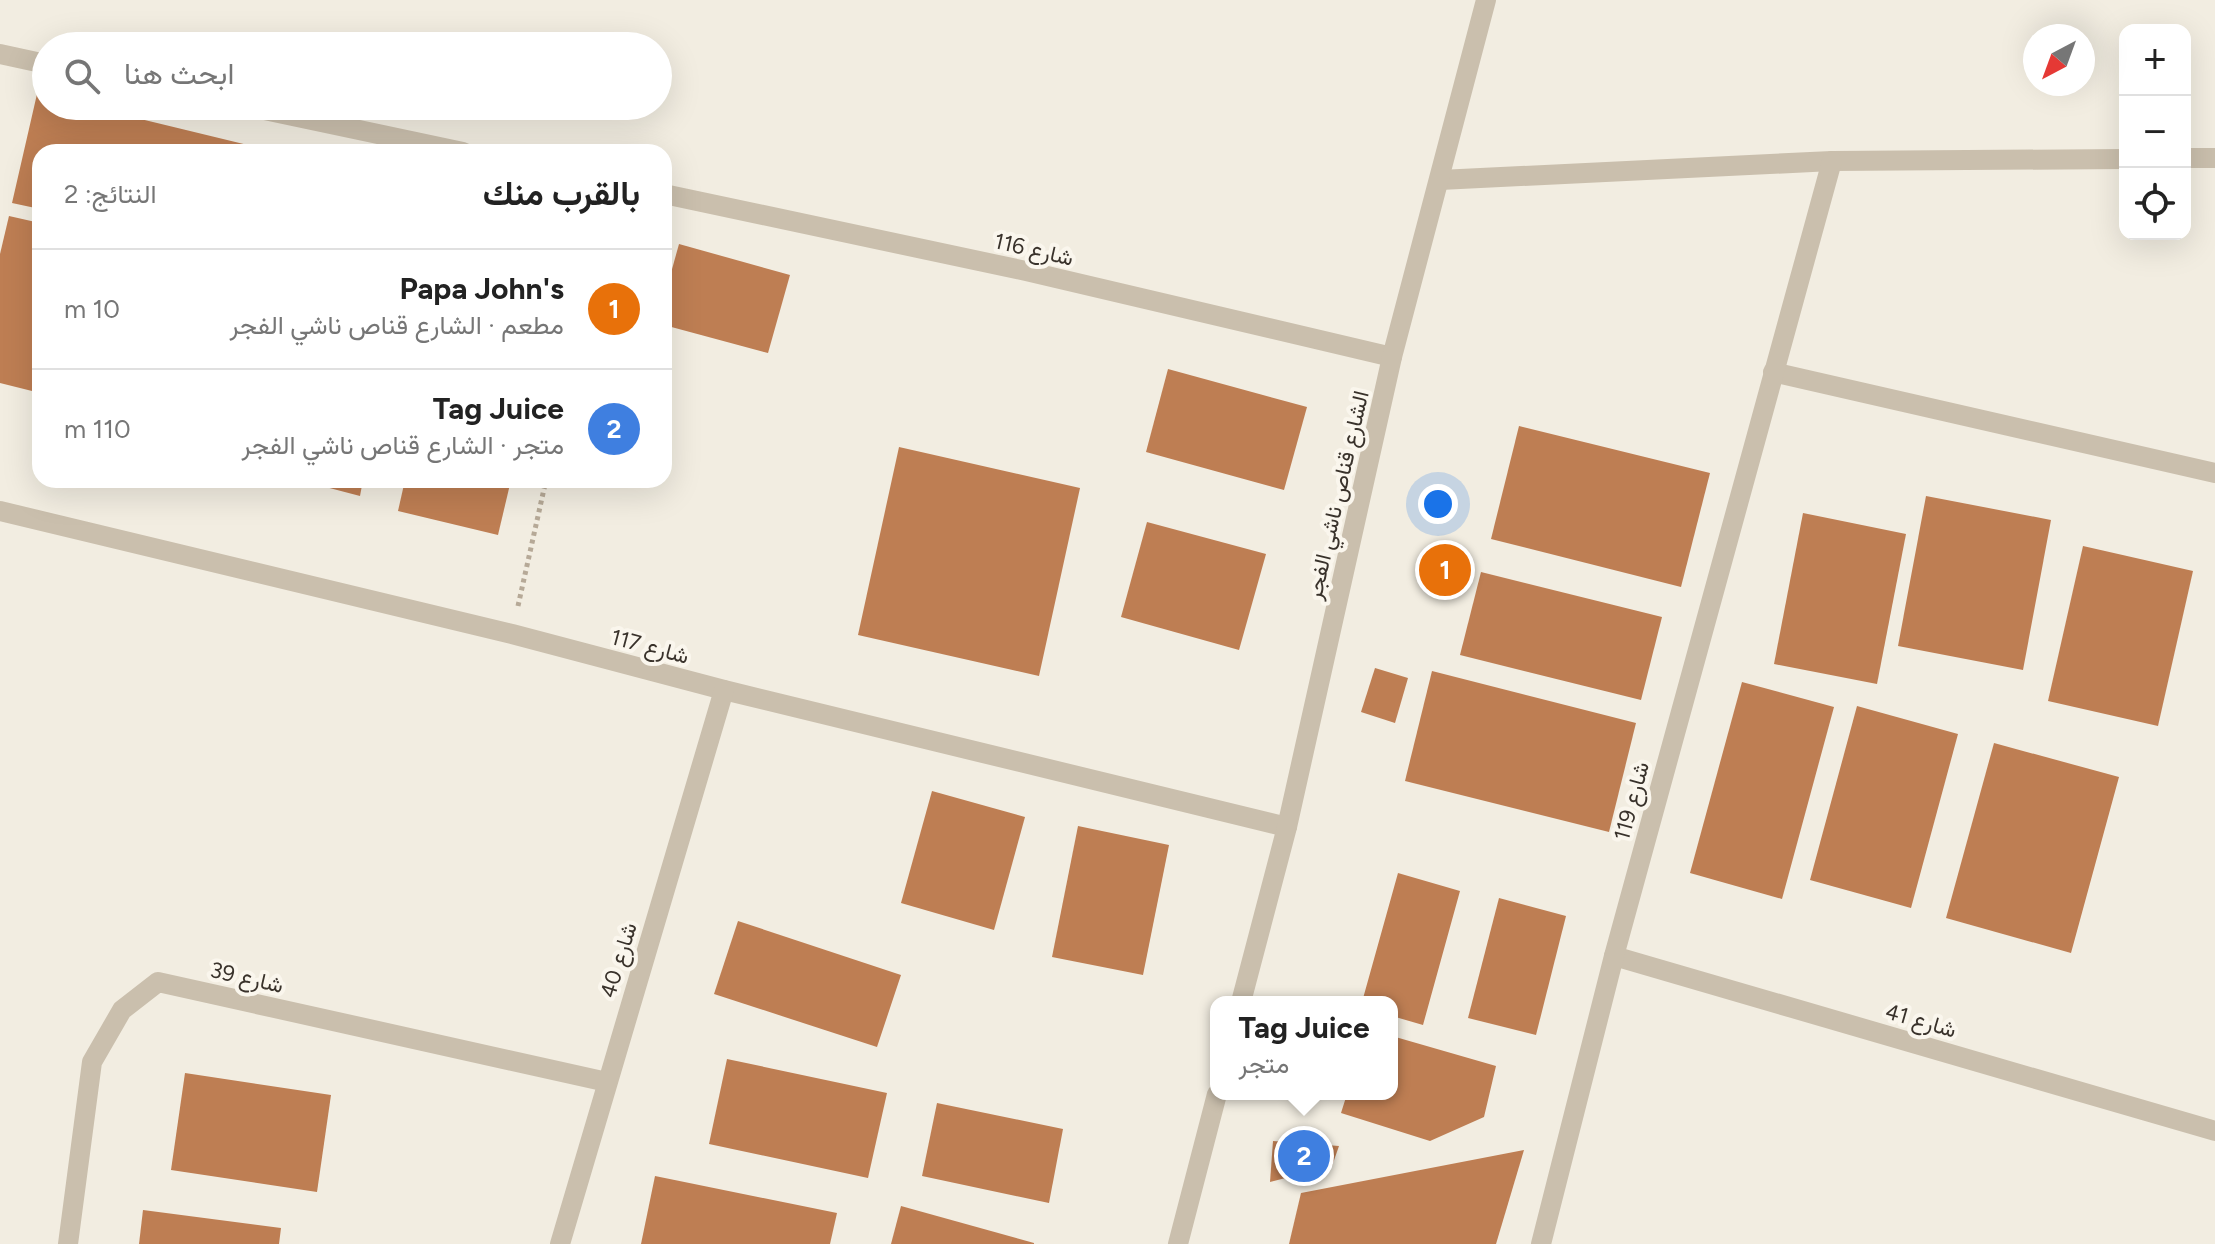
<!DOCTYPE html>
<html lang="ar">
<head>
<meta charset="utf-8">
<style>
  body { margin:0; font-family:Figtree,Vazirmatn,sans-serif; background:#f6f6f6; color:#222; direction:rtl }
  .controls { position:absolute; right:24px; top:24px; display:grid; overflow:hidden; border-radius:16px; box-shadow:0 8px 32px #0002 }
  .controls button { width:72px; height:72px; display:grid; place-items:center; padding:0; border:0; border-bottom:2px solid #e0e0e0; background:#fff; color:#222; font:40px sans-serif }
  .compass { position:absolute; left:2023px; top:24px; width:72px; height:72px; border-radius:50%; background:#fff; box-shadow:0 8px 32px #0002; rotate:221deg }
  .you { position:absolute; left:1438px; top:504px; width:28px; height:28px; margin:-20px; border:6px solid #fff; border-radius:50%; background:#1a73e8; box-shadow:0 0 0 12px #1a73e833 }
  .badge { display:grid; place-items:center; width:52px; height:52px; border-radius:50%; background:#234c58; color:#fff; font-size:26px; font-weight:700 }
  .pin { position:absolute; translate:-50% -50%; border:4px solid #fff; box-shadow:0 2px 8px #0006 }
  .popup { position:absolute; left:1210px; top:996px; width:188px; height:104px; box-sizing:border-box; display:grid; place-content:center; border-radius:16px; background:#fff; filter:drop-shadow(0 2px 6px #0005); font-size:26px; white-space:nowrap; color:#767676 }
  .popup b { font-size:30px; color:#222 }
  .popup::after { content:''; position:absolute; left:50%; top:100%; margin-left:-16px; border:16px solid transparent; border-top-color:#fff }
  .list { margin:0; padding:0; list-style:none }
  h2 { display:flex; justify-content:space-between; align-items:center; height:104px; margin:0; padding:0 32px; font-size:34px }
  h2 small { font-size:26px; font-weight:400; color:#767676 }
  .list li { display:grid; grid-template-columns:52px 1fr auto; gap:24px; align-items:center; box-sizing:border-box; height:120px; padding:0 32px; border-top:2px solid #e0e0e0 }
  .list b { display:block; font-size:30px; white-space:nowrap }
  .list p { margin:0; font-size:26px; white-space:nowrap; color:#767676 }
  .list em { font-size:26px; font-style:normal; color:#767676 }
  .icon { flex:none; width:44px; height:44px; fill:none; stroke:currentColor; stroke-width:2; stroke-linecap:round; stroke-linejoin:round }
  .map { position:relative; flex:none; width:2215px; height:1244px; overflow:hidden; direction:ltr }
  .search { position:absolute; background:#fff; box-shadow:0 8px 32px #0002; left:32px; top:32px; width:640px; height:88px; display:flex; align-items:center; gap:20px; box-sizing:border-box; padding:0 28px; border-radius:44px; color:#767676; font-size:30px }
  .panel { position:absolute; background:#fff; box-shadow:0 8px 32px #0002; left:32px; top:144px; width:640px; height:344px; border-radius:24px; direction:rtl }
  .map>svg:first-child { display:block }
  .building { fill:#be7e53 }
  .lines { fill:none; stroke-linecap:round; stroke-linejoin:round }
  .path { stroke:#b6a997; stroke-width:5; stroke-dasharray:4 4; stroke-linecap:butt }
  .minor { stroke:#cabfad; stroke-width:20 }
  .tertiary { stroke:#cabfad; stroke-width:20 }
  .labels { text-anchor:middle; stroke-width:8; stroke-linejoin:round; paint-order:stroke }
  .street-label { font-size:22px; fill:#39322b; stroke:#faf6ed }
</style>
</head>
<body>
<div class="map">
<svg width="2215" height="1244" viewBox="0 0 2215 1244">
  <rect width="100%" height="100%" fill="#f2ede1"/>
  <g class="building">
    <polygon points="37,94 46,96 46,106 87,106 277,152 40,152 40,209 12,203"/>
    <polygon points="9,216 40,223 40,393 0,383 0,254"/>
    <polygon points="679,244 790,275 768,353 664,325 664,298"/>
    <polygon points="1168,369 1307,407 1284,490 1146,452"/>
    <polygon points="1519,426 1710,473 1681,587 1491,539"/>
    <polygon points="899,447 1080,488 1039,676 858,635"/>
    <polygon points="299,480 363,480 360,496"/>
    <polygon points="405,480 511,480 498,535 398,511"/>
    <polygon points="1926,496 2051,520 2023,670 1898,646"/>
    <polygon points="1803,513 1906,534 1877,684 1774,664"/>
    <polygon points="1147,522 1266,554 1239,650 1121,617"/>
    <polygon points="2083,546 2193,571 2158,726 2048,701"/>
    <polygon points="1428,550 1469,560 1461,589 1420,579"/>
    <polygon points="1481,572 1662,617 1641,700 1460,655"/>
    <polygon points="1375,668 1408,678 1395,723 1361,712"/>
    <polygon points="1432,671 1636,723 1609,832 1405,781"/>
    <polygon points="1742,682 1834,707 1782,899 1690,873"/>
    <polygon points="1857,706 1958,734 1911,908 1810,880"/>
    <polygon points="1994,743 2119,777 2071,953 1946,918"/>
    <polygon points="932,791 1025,817 994,930 901,903"/>
    <polygon points="1078,826 1169,845 1143,975 1052,957"/>
    <polygon points="1398,873 1460,891 1423,1025 1392,1016 1392,1002 1362,1002"/>
    <polygon points="1499,898 1566,916 1536,1035 1468,1018"/>
    <polygon points="738,921 901,975 877,1047 714,994"/>
    <polygon points="1392,1036 1496,1066 1484,1117 1430,1141 1341,1113 1347,1094 1392,1094"/>
    <polygon points="727,1059 887,1093 868,1178 709,1144"/>
    <polygon points="185,1073 331,1095 317,1192 171,1170"/>
    <polygon points="937,1103 1063,1129 1049,1203 922,1176"/>
    <polygon points="1273,1141 1339,1146 1332,1166 1270,1182"/>
    <polygon points="1524,1150 1496,1244 1289,1244 1301,1193"/>
    <polygon points="655,1176 837,1213 830,1244 641,1244"/>
    <polygon points="901,1206 1034,1243 1034,1244 891,1244"/>
    <polygon points="143,1210 281,1228 279,1244 139,1244"/>
  </g>
  <g class="lines">
    <polyline class="path" points="518,606 546,480"/>
    <g class="minor">
      <polyline points="0,54 46,64"/>
      <polyline points="246,106 463,152"/>
      <polyline points="2185,158 2215,158"/>
      <polyline points="1440,180 1832,161 2125,159"/>
      <polyline points="664,194 1026,271 1392,357"/>
      <polyline points="1773,372 2215,473"/>
      <polyline points="0,511 512,634 724,690 1287,827"/>
      <polyline points="1614,956 2215,1131"/>
      <polyline points="68,1244 92,1062 122,1010 158,982 607,1082"/>
      <polyline points="560,1244 724,690"/>
      <polyline points="1541,1244 1614,956 1832,161"/>
    </g>
    <g class="tertiary">
      <polyline points="1241,1002 1287,827 1392,357 1486,0"/>
      <polyline points="1178,1244 1217,1094"/>
    </g>
  </g>
  <g class="labels">
    <g class="street-label">
      <text transform="translate(1034 249) rotate(13)" y="8">شارع 116</text>
      <text transform="translate(1337 495) rotate(-77)" y="8">الشارع قناص ناشي الفجر</text>
      <text transform="translate(650 646) rotate(15)" y="8">شارع 117</text>
      <text transform="translate(1631 801) rotate(-75)" y="8">شارع 119</text>
      <text transform="translate(618 960) rotate(-73)" y="8">شارع 40</text>
      <text transform="translate(247 977) rotate(13)" y="8">شارع 39</text>
      <text transform="translate(1921 1020) rotate(16)" y="8">شارع 41</text>
    </g>
  </g>
</svg>
<div class="controls">
<button>+</button>
<button>−</button>
<button><svg class="icon" aria-label="locate" viewBox="0 0 24 24"><circle cx="12" cy="12" r="6"/><path d="M12 2v4M12 18v4M2 12h4M18 12h4"/></svg></button>
</div>
<svg class="compass" viewBox="-18 -18 36 36"><path d="M0-13l5 13h-10z" fill="#e53935"/><path d="M0 13l5-13h-10z" fill="#767676"/></svg>
<div class="you"></div>
<div class="pin badge" style="left:1445px;top:570px;background:#e8710a">1</div>
<div class="pin badge" style="left:1304px;top:1156px;background:#3f7fe0">2</div>
<div class="popup"><b>Tag Juice</b>متجر</div>
<div class="search"><svg class="icon" aria-label="search" viewBox="0 0 24 24"><circle cx="10" cy="10" r="6"/><path d="M15 15l6 6"/></svg>ابحث هنا</div>
<section class="panel">
<h2>بالقرب منك<small>النتائج: 2</small></h2>
<ul class="list">
<li><span class="badge" style="background:#e8710a">1</span><div><b>Papa John's</b><p>مطعم · الشارع قناص ناشي الفجر</p></div><em>10 m</em></li>
<li><span class="badge" style="background:#3f7fe0">2</span><div><b>Tag Juice</b><p>متجر · الشارع قناص ناشي الفجر</p></div><em>110 m</em></li>
</ul>
</section>
</div>
</body>
</html>
